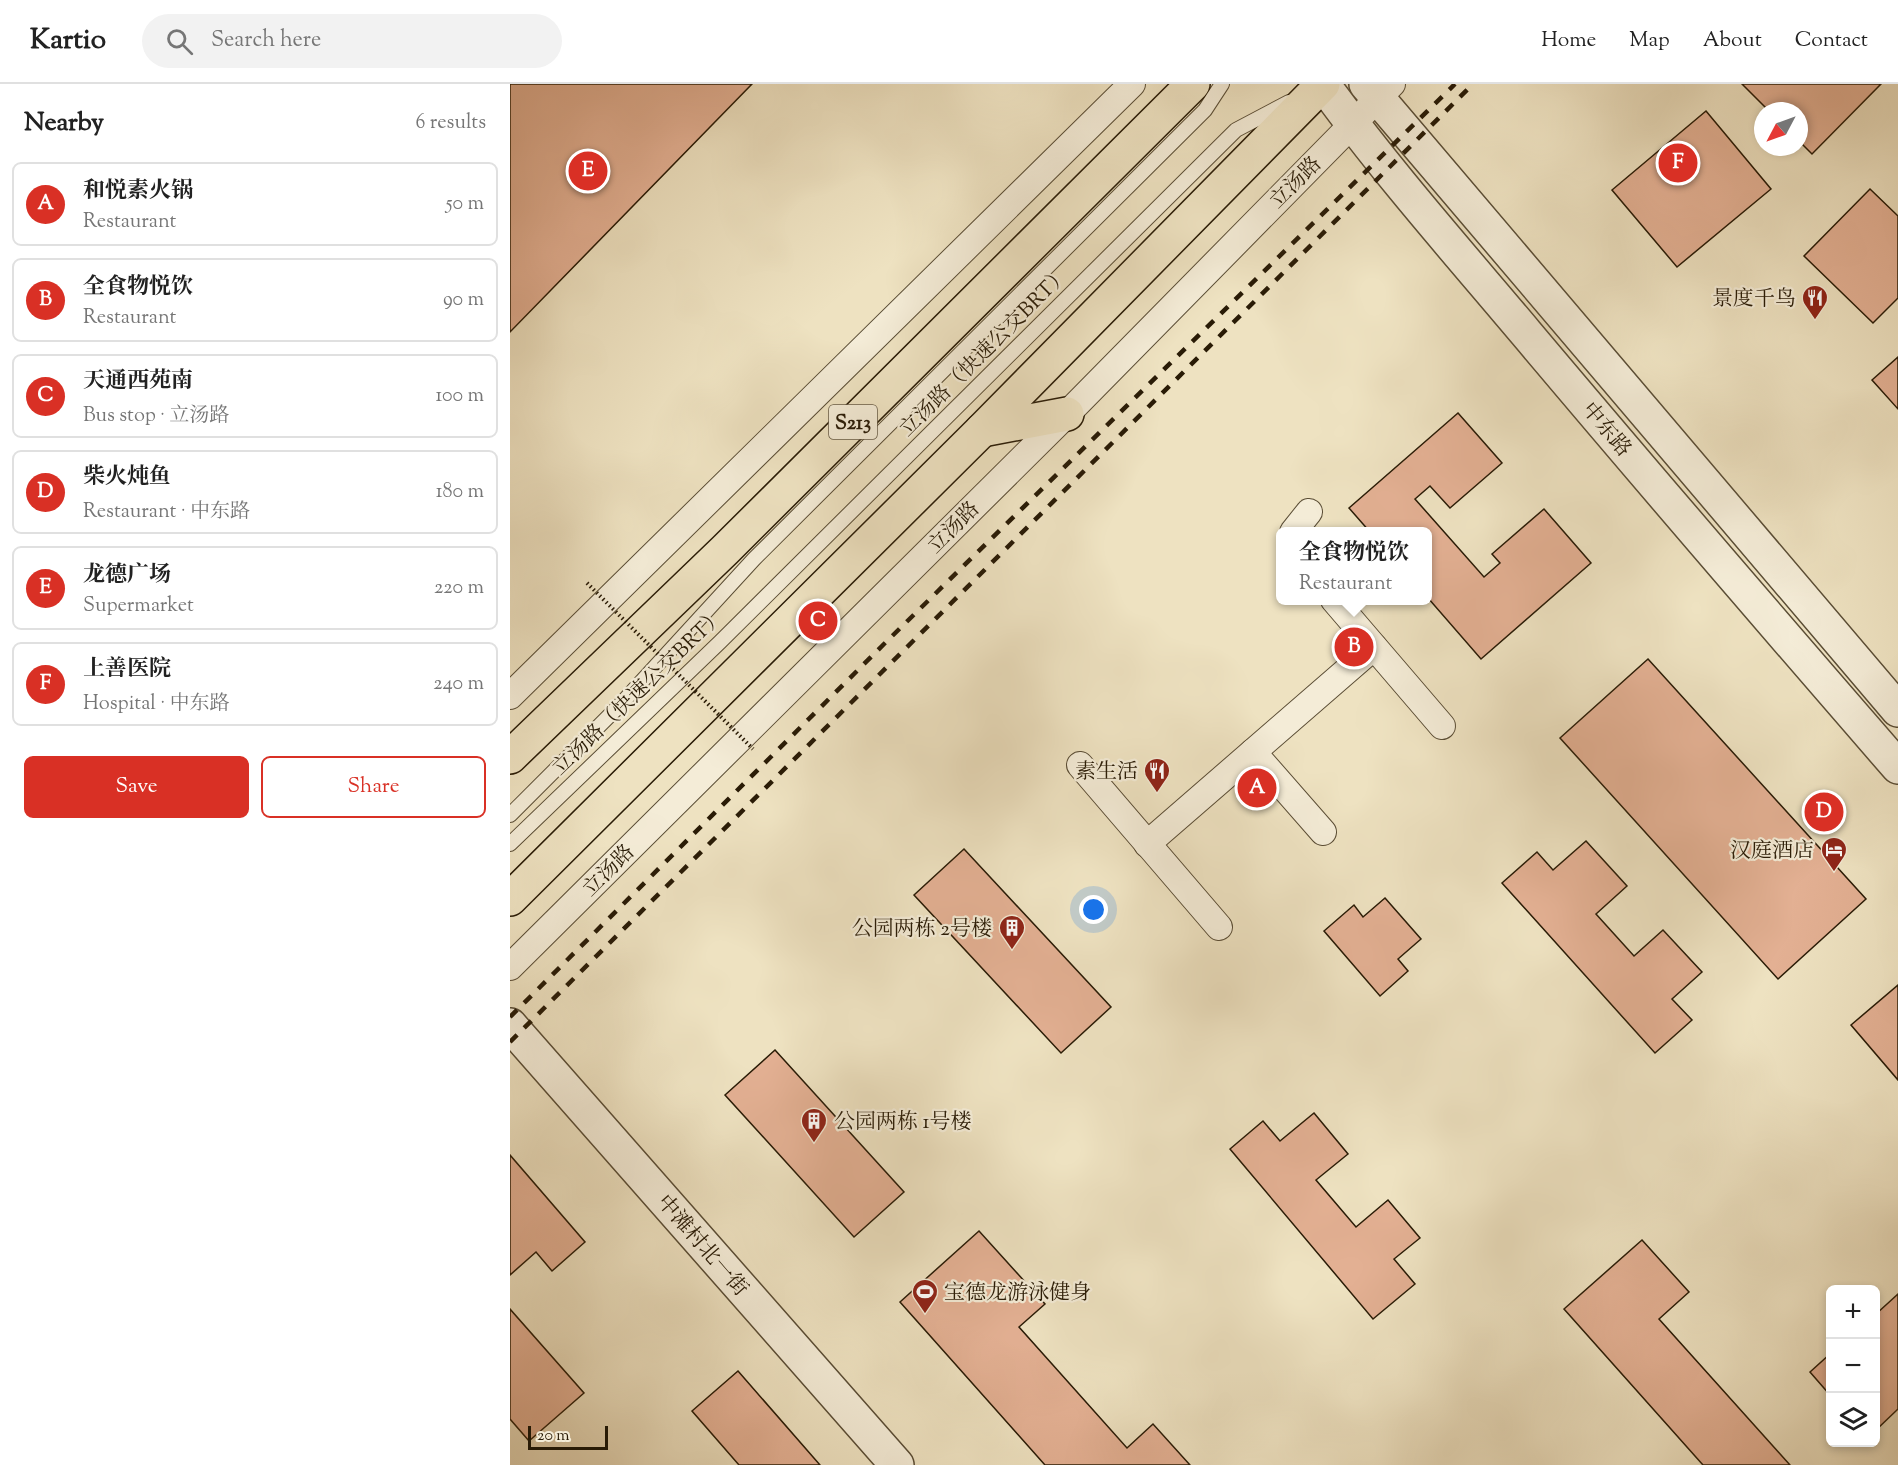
<!DOCTYPE html>
<html lang="en">
<head>
<meta charset="utf-8">
<style>
  body { margin:0; font-family:"Sorts Mill Goudy","Noto Serif SC",serif; background:#f2f2f2; color:#222 }
  .controls { position:absolute; right:18px; bottom:18px; display:grid; overflow:hidden; border-radius:9px; box-shadow:0 3px 9px #0003 }
  .controls button { width:54px; height:54px; display:grid; place-items:center; padding:0; border:0; border-bottom:2px solid #e0e0e0; background:#fff; color:#222; font:30px sans-serif }
  .compass { position:absolute; left:1244px; top:18px; width:54px; height:54px; border-radius:50%; background:#fff; box-shadow:0 3px 9px #0003; rotate:229deg }
  .scale { position:absolute; left:18px; bottom:15px; width:80px; box-sizing:border-box; padding-left:6px; border:3px solid #291b06; border-top:0; font-size:16px; line-height:21px; white-space:nowrap; color:#291b06; -webkit-text-stroke:4px #f4ecd7; paint-order:stroke }
  .you { position:absolute; left:584px; top:826px; width:21px; height:21px; margin:-15px; border:4px solid #fff; border-radius:50%; background:#1a73e8; box-shadow:0 0 0 9px #1a73e833 }
  .badge { display:grid; place-items:center; width:39px; height:39px; border-radius:50%; background:#d93025; color:#fff; font-size:20px; font-weight:700 }
  .pin { position:absolute; translate:-50% -50%; border:3px solid #fff; box-shadow:0 2px 6px #0006 }
  .popup { position:absolute; left:766px; top:443px; width:156px; height:78px; box-sizing:border-box; display:grid; place-content:center; border-radius:9px; background:#fff; filter:drop-shadow(0 2px 4px #0005); font-size:20px; white-space:nowrap; color:#767676 }
  .popup b { font-size:22px; color:#222 }
  .popup::after { content:''; position:absolute; left:50%; top:100%; margin-left:-12px; border:12px solid transparent; border-top-color:#fff }
  .list { margin:0; padding:0; list-style:none }
  h2 { display:flex; justify-content:space-between; align-items:center; height:78px; margin:0; padding:0 24px; font-size:26px }
  h2 small { font-size:20px; font-weight:400; color:#767676 }
  .list li { display:grid; grid-template-columns:39px 1fr auto; gap:18px; align-items:center; box-sizing:border-box; height:84px; margin:0 12px 12px; padding:0 12px; border:2px solid #e0e0e0; border-radius:9px }
  .list b { display:block; font-size:22px; white-space:nowrap }
  .list p { margin:0; font-size:20px; white-space:nowrap; color:#767676 }
  .list em { font-size:20px; font-style:normal; color:#767676 }
  .actions { display:flex; gap:12px; padding:18px 24px }
  .actions a { flex:1; padding:14px 0; border:2px solid #d93025; border-radius:9px; text-align:center; font-size:21px; color:#d93025 }
  .actions .main { background:#d93025; color:#fff }
  .icon { flex:none; width:33px; height:33px; fill:none; stroke:currentColor; stroke-width:2; stroke-linecap:round; stroke-linejoin:round }
  .map { position:relative; flex:none; width:1388px; height:1381px; overflow:hidden }
  header { display:flex; align-items:center; gap:36px; box-sizing:border-box; height:84px; padding:0 30px; background:#fff; border-bottom:2px solid #e0e0e0 }
  header strong { font-size:28px }
  nav { display:flex; gap:33px; margin-inline-start:auto; font-size:21px }
  .search { width:420px; height:54px; background:#f2f2f2; display:flex; align-items:center; gap:15px; box-sizing:border-box; padding:0 21px; border-radius:33px; color:#767676; font-size:22px }
  main { display:flex }
  aside { flex:1; background:#fff }
  .map>svg:first-child { display:block }
  .building { fill:#e3b093; stroke:#291b06; stroke-width:1.5 }
  .lines { fill:none; stroke-linecap:round; stroke-linejoin:round }
  .service-casing { stroke:#5a4d35; stroke-width:16 }
  .minor-casing { stroke:#5a4d35; stroke-width:28 }
  .tertiary-casing { stroke:#5a4d35; stroke-width:36 }
  .primary-casing { stroke:#291b06; stroke-width:36 }
  .service { stroke:#f4ecd7; stroke-width:14 }
  .minor { stroke:#f4ecd7; stroke-width:26 }
  .tertiary { stroke:#f4ecd7; stroke-width:33 }
  .primary { stroke:#eee2c1; stroke-width:33 }
  .rail { stroke:#291b06; stroke-width:4.5; stroke-dasharray:10 10; stroke-linecap:butt }
  .path-bridge { stroke:#291b06; stroke-width:4; stroke-dasharray:1.5 3; stroke-linecap:butt }
  .labels { text-anchor:middle; stroke-width:4.5; stroke-linejoin:round; paint-order:stroke }
  .shield { fill:#f4ecd7; stroke:#665a45; stroke-width:1.5 }
  .shield-label { font-size:20px; font-weight:bold; fill:#291b06 }
  .street-label { font-size:21px; fill:#291b06; stroke:#f4ecd7 }
  .poi-label { font-size:21px; fill:#291b06; stroke:#f4ecd7; text-anchor:end }
</style>
</head>
<body>
<header>
<strong>Kartio</strong>
<div class="search"><svg class="icon" aria-label="search" viewBox="0 0 24 24"><circle cx="10" cy="10" r="6"/><path d="M15 15l6 6"/></svg>Search here</div>
<nav><a>Home</a><a>Map</a><a>About</a><a>Contact</a></nav>
</header>
<main>
<aside>
<h2>Nearby<small>6 results</small></h2>
<ul class="list">
<li><span class="badge">A</span><div><b>和悦素火锅</b><p>Restaurant</p></div><em>50 m</em></li>
<li><span class="badge">B</span><div><b>全食物悦饮</b><p>Restaurant</p></div><em>90 m</em></li>
<li><span class="badge">C</span><div><b>天通西苑南</b><p>Bus stop · 立汤路</p></div><em>100 m</em></li>
<li><span class="badge">D</span><div><b>柴火炖鱼</b><p>Restaurant · 中东路</p></div><em>180 m</em></li>
<li><span class="badge">E</span><div><b>龙德广场</b><p>Supermarket</p></div><em>220 m</em></li>
<li><span class="badge">F</span><div><b>上善医院</b><p>Hospital · 中东路</p></div><em>240 m</em></li>
</ul>
<div class="actions"><a class="main">Save</a><a>Share</a></div>
</aside>
<div class="map">
<svg width="1388" height="1381" viewBox="0 0 1388 1381">
  <rect width="100%" height="100%" fill="#eee2c1"/>
  <filter id="stains"><feTurbulence type="fractalNoise" baseFrequency=".00333" numOctaves="4"/><feColorMatrix values="0 0 0 0 .2 0 0 0 0 .09 0 0 0 0 .02 0 0 0 .5 -.17"/></filter>
  <radialGradient id="worn" r=".72"><stop offset=".6" stop-color="#630" stop-opacity="0"/><stop offset="1" stop-color="#630" stop-opacity=".3"/></radialGradient>
  <g class="building">
    <polygon points="0,0 242,0 0,248"/>
    <polygon points="1232,0 1371,0 1302,70 1289,57 1289,27 1259,27"/>
    <polygon points="1196,27 1261,105 1167,183 1102,106"/>
    <polygon points="1360,105 1388,132 1388,214 1363,239 1294,172"/>
    <polygon points="1388,273 1388,325 1362,296"/>
    <polygon points="948,329 992,379 940,424 920,402 905,415 974,493 990,479 982,470 1034,425 1081,479 971,575 918,514 918,448 860,448 839,424"/>
    <polygon points="1138,575 1356,815 1268,895 1050,654"/>
    <polygon points="1076,757 1117,802 1086,830 1124,872 1153,846 1192,888 1162,915 1182,936 1145,969 992,799 1027,768 1043,786"/>
    <polygon points="454,765 601,923 551,969 404,811"/>
    <polygon points="875,814 911,855 888,875 898,887 870,912 814,847 844,821 853,833"/>
    <polygon points="1388,901 1388,996 1341,941"/>
    <polygon points="265,966 394,1108 344,1153 215,1011"/>
    <polygon points="804,1029 838,1070 806,1096 846,1143 878,1116 910,1154 884,1175 905,1200 863,1235 720,1065 753,1037 770,1057"/>
    <polygon points="0,1071 75,1158 42,1187 26,1168 0,1191"/>
    <polygon points="469,1147 535,1220 509,1243 617,1364 643,1340 680,1381 535,1381 390,1218"/>
    <polygon points="1132,1156 1179,1208 1149,1235 1280,1381 1193,1381 1054,1225"/>
    <polygon points="1388,1210 1388,1325 1366,1346 1366,1230"/>
    <polygon points="0,1225 74,1309 19,1357 0,1335"/>
    <polygon points="1320,1270 1320,1311 1300,1288"/>
    <polygon points="228,1287 310,1381 229,1381 182,1327"/>
  </g>
  <g class="lines">
    <defs>
      <g id="service">
        <polyline points="0,731 111,620 244,475 695,26 712,0"/>
        <polyline points="0,760 210,558 726,46 779,18"/>
      </g>
      <g id="minor">
        <polyline points="783,448 799,428"/>
        <polyline points="824,516 932,642"/>
        <polyline points="0,612 622,0"/>
        <polyline points="743,668 813,748"/>
        <polyline points="570,681 709,843"/>
        <polyline points="637,760 864,563"/>
        <polyline points="0,883 557,330 882,0"/>
      </g>
      <g id="tertiary">
        <path d="M813 0C876 87 947 167 1016 249 1139 395 1263 539 1388 683"/>
        <polyline points="856,0 1388,626"/>
        <polyline points="0,941 387,1381"/>
      </g>
      <g id="primary">
        <polyline points="472,346 557,330"/>
        <polyline points="0,673 215,466 683,0"/>
        <polyline points="0,815 472,346 813,0"/>
      </g>
    </defs>
    <use href="#service" class="service-casing"/>
    <use href="#minor" class="minor-casing"/>
    <use href="#tertiary" class="tertiary-casing"/>
    <use href="#primary" class="primary-casing"/>
    <use href="#service" class="service"/>
    <use href="#minor" class="minor"/>
    <use href="#tertiary" class="tertiary"/>
    <use href="#primary" class="primary"/>
    <g class="rail">
      <polyline points="0,933 374,560 945,0"/>
      <polyline points="0,958 963,0"/>
    </g>
    <polyline class="path-bridge" points="77,499 243,665"/>
  </g>
  <defs>
    <symbol id="restaurant-pin" viewBox="-11 -11 22 30"><path d="M0 17L-7.5 6A9.5 9.5 0 1 1 7.5 6Z" fill="#8f2418" stroke="#f4ecd7"/><path d="M-5-6h1v4h1v-4h1v4h1v-4h1v5L-1.5 .5V6h-2V.5L-5-1ZM5-6V6H3V1.5H1.5Q1.5-4 5-6Z" fill="#fff"/></symbol>
    <symbol id="hotel-pin" viewBox="-11 -11 22 30"><path d="M0 17L-7.5 6A9.5 9.5 0 1 1 7.5 6Z" fill="#8f2418" stroke="#f4ecd7"/><path d="M-6-4.5h1.5V1H6V5H4.5V3h-9V5H-6ZM-4 0a1.8 1.8 0 1 1 3.6 0ZM.5 0V-2.5h3Q6-2.5 6 0Z" fill="#fff"/></symbol>
    <symbol id="building-pin" viewBox="-11 -11 22 30"><path d="M0 17L-7.5 6A9.5 9.5 0 1 1 7.5 6Z" fill="#8f2418" stroke="#f4ecd7"/><path d="M-4-6H4V6H1V3H-1V6H-4ZM-2.5-4.3h1.7v1.8h-1.7ZM.8-4.3h1.7v1.8H.8ZM-2.5-1h1.7V.8h-1.7ZM.8-1h1.7V.8H.8Z" fill="#fff"/></symbol>
    <symbol id="stadium-pin" viewBox="-11 -11 22 30"><path d="M0 17L-7.5 6A9.5 9.5 0 1 1 7.5 6Z" fill="#8f2418" stroke="#f4ecd7"/><path d="M0-5a6.5 5 0 1 0 0 10a6.5 5 0 1 0 0-10ZM-3.5-1.8h7v3.6h-7Z" fill="#fff"/></symbol>
  </defs>
  <g fill-rule="evenodd">
    <use href="#restaurant-pin" x="1290" y="199" width="30" height="40"/>
    <use href="#restaurant-pin" x="632" y="672" width="30" height="40"/>
    <use href="#hotel-pin" x="1309" y="751" width="30" height="40"/>
    <use href="#building-pin" x="487" y="829" width="30" height="40"/>
    <use href="#building-pin" x="289" y="1022" width="30" height="40"/>
    <use href="#stadium-pin" x="400" y="1193" width="30" height="40"/>
  </g>
  <g class="labels">
    <rect class="shield" x="319" y="321" width="48" height="34" rx="4.5"/>
    <g class="shield-label">
      <text x="343" y="345">S213</text>
    </g>
    <g class="street-label">
      <text transform="translate(785 98) rotate(-45)" y="7">立汤路</text>
      <text transform="translate(474 267) rotate(-45)" y="7">立汤路（快速公交BRT）</text>
      <text transform="translate(1097 345) rotate(50)" y="7">中东路</text>
      <text transform="translate(443 443) rotate(-45)" y="7">立汤路</text>
      <text transform="translate(128 607) rotate(-44)" y="7">立汤路（快速公交BRT）</text>
      <text transform="translate(98 786) rotate(-45)" y="7">立汤路</text>
      <text transform="translate(193 1161) rotate(49)" y="7">中滩村北一街</text>
    </g>
    <g class="poi-label">
      <text x="1286" y="221">景度千鸟</text>
      <text x="628" y="694">素生活</text>
      <text x="1304" y="773">汉庭酒店</text>
      <text x="482" y="851">公园两栋 2号楼</text>
      <text x="324" y="1044" text-anchor="start">公园两栋 1号楼</text>
      <text x="434" y="1215" text-anchor="start">宝德龙游泳健身</text>
    </g>
  </g>
  <rect width="100%" height="100%" filter="url(#stains)"/>
  <rect width="100%" height="100%" fill="url(#worn)"/>
</svg>
<div class="controls">
<button>+</button>
<button>−</button>
<button><svg class="icon" aria-label="layers" viewBox="0 0 24 24"><path d="M12 4l9 5-9 5-9-5zM3 14l9 5 9-5"/></svg></button>
</div>
<svg class="compass" viewBox="-18 -18 36 36"><path d="M0-13l5 13h-10z" fill="#e53935"/><path d="M0 13l5-13h-10z" fill="#767676"/></svg>
<div class="scale">20 m</div>
<div class="you"></div>
<div class="pin badge" style="left:747px;top:704px">A</div>
<div class="pin badge" style="left:844px;top:563px">B</div>
<div class="popup"><b>全食物悦饮</b>Restaurant</div>
<div class="pin badge" style="left:308px;top:537px">C</div>
<div class="pin badge" style="left:1314px;top:728px">D</div>
<div class="pin badge" style="left:78px;top:87px">E</div>
<div class="pin badge" style="left:1168px;top:79px">F</div>
</div>
</main>
</body>
</html>
